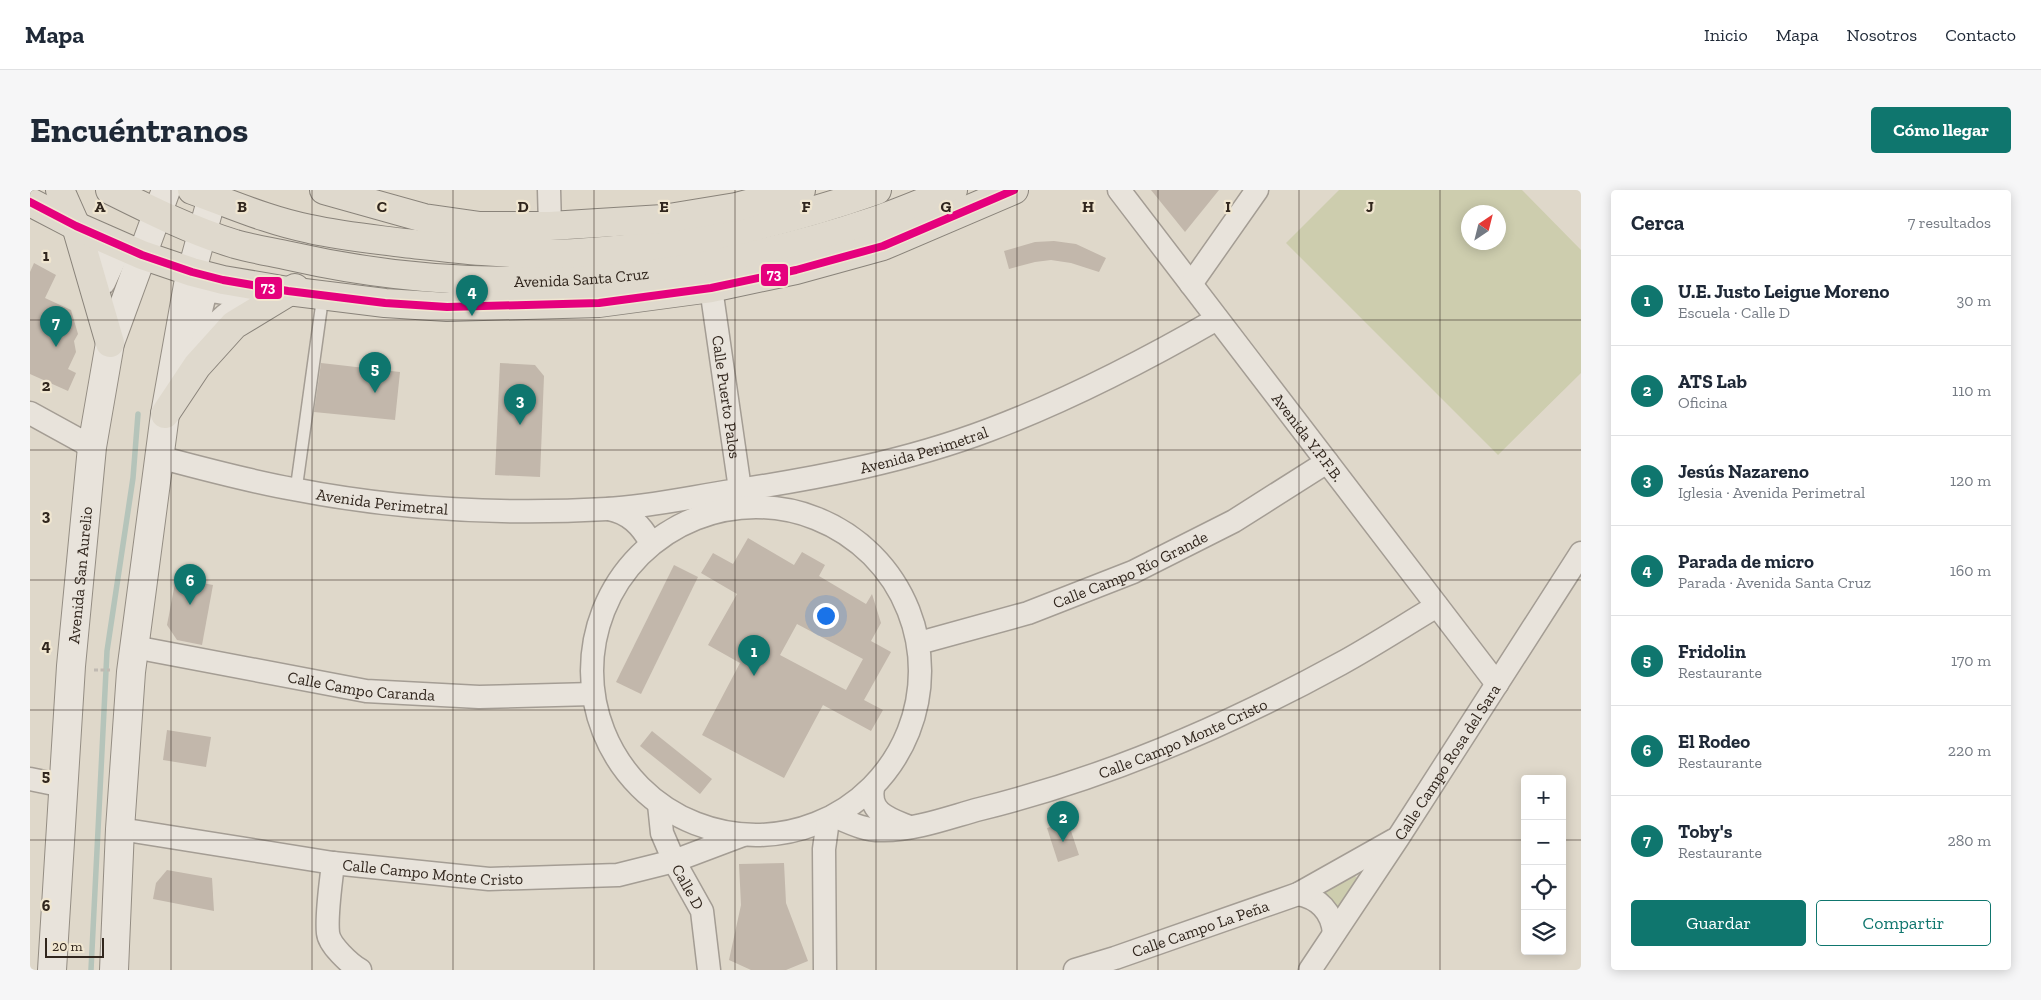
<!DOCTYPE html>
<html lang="es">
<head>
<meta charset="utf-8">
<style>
  body { margin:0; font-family:"Zilla Slab",serif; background:#f6f6f7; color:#1f2937 }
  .controls { position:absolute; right:15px; bottom:15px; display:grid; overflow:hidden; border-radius:5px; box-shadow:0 2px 12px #0003 }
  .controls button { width:45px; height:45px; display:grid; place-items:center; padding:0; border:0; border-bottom:1px solid #e0e1e3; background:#fff; color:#1f2937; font:25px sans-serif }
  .compass { position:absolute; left:1431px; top:15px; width:45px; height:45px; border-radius:50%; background:#fff; box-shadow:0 2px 12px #0003; rotate:35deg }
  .scale { position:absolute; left:15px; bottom:12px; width:59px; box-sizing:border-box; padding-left:5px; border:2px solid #31261d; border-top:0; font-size:14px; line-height:18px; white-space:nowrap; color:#31261d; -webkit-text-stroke:4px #f0e6d0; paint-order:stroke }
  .you { position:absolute; left:795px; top:425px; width:18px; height:18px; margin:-12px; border:4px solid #fff; border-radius:50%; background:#1a73e8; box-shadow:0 0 0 8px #1a73e833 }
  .badge { display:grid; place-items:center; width:32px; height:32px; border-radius:50%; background:#0f766e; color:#fff; font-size:16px; font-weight:700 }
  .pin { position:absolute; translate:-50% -41px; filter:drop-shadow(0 1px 2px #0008) }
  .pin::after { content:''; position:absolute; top:26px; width:18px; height:15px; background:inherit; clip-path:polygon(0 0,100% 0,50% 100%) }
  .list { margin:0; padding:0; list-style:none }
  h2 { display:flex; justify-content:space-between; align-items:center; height:65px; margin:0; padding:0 20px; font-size:21px }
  h2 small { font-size:16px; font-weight:400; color:#747a83 }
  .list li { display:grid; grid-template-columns:32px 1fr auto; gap:15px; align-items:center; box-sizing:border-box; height:90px; padding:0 20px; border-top:1px solid #e0e1e3 }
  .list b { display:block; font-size:19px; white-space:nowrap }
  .list p { margin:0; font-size:16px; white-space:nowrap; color:#747a83 }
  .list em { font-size:16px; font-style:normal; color:#747a83 }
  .actions { display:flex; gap:10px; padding:15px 20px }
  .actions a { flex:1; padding:11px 0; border:1px solid #0f766e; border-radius:5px; text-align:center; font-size:18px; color:#0f766e }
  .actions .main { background:#0f766e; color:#fff }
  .icon { flex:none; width:28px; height:28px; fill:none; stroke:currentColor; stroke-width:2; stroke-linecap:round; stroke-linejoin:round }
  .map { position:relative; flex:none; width:1551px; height:780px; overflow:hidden; border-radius:5px }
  header { display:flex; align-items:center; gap:30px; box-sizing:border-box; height:70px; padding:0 25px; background:#fff; border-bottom:1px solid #e0e1e3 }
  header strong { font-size:24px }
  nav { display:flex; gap:28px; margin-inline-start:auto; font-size:18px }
  .intro { display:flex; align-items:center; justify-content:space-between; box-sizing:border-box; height:120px; padding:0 30px }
  h1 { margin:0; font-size:35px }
  .button { padding:12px 22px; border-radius:5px; background:#0f766e; color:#fff; font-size:18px; font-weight:700 }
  main { display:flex; gap:30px; padding:0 30px }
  aside { flex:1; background:#fff; border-radius:5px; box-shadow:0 2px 12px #0003 }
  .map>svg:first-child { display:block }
  .green { fill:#cdcdae; fill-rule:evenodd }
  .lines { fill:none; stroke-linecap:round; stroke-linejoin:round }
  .stream { stroke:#b5c4ba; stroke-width:5.5 }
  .building { fill:#c2b7ab; fill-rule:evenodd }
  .lane-casing { stroke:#a49d94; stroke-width:14 }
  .street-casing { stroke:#a49d94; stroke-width:25 }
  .secondary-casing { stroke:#948d83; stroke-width:30 }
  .primary-casing { stroke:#89837a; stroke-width:30 }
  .path { stroke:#c0bab2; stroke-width:3; stroke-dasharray:4 2.5; stroke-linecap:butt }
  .lane { stroke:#e8e3db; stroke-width:11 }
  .street { stroke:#e8e3db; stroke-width:22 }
  .secondary { stroke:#e8e3db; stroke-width:28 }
  .primary { stroke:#dfd9cd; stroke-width:28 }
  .bus-1-casing { stroke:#f0e6d0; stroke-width:11 }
  .bus-1 { stroke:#e5007d; stroke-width:8 }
  .grid { fill:none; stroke:#31261d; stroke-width:1; stroke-opacity:0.55 }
  .labels { text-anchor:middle; stroke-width:4.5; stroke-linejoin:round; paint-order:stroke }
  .street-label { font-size:16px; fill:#31261d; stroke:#f0e6d0 }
  .grid-label { font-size:16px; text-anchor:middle; font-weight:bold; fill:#31261d; stroke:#f0e6d0; stroke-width:4.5; stroke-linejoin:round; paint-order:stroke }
  .line-badge { stroke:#f0e6d0; stroke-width:2 }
  .badge-label { font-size:14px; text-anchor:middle; font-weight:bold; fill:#fff }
</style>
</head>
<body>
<header>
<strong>Mapa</strong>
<nav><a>Inicio</a><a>Mapa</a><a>Nosotros</a><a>Contacto</a></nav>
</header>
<div class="intro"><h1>Encuéntranos</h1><a class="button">Cómo llegar</a></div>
<main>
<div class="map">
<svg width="1551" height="780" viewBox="0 0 1551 780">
  <rect width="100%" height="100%" fill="#dfd8ca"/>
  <g class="green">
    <path d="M1309 0H1492L1551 60V183L1468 265 1256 53ZM1438 22H1468V52H1438Z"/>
    <polygon points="1324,685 1327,688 1304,723 1289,703"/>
  </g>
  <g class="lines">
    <polyline class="stream" points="61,780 77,461 103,288 108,224"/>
  </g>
  <g class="building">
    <polygon points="1121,0 1189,0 1155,42"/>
    <polygon points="1024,51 1046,54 1076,68 1069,82 1041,73 1021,70 1005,72 979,79 974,61 1005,52"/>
    <polygon points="4,73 26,85 15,108 41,120 48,144 44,151 46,162 38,179 46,183 38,201 0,184 0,82"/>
    <polygon points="291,173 370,182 365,230 284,222"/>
    <polygon points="470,173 505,175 514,186 510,287 465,285"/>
    <path d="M718 348 764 375 772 362 795 375 789 386 836 414 842 404 851 433 841 451 861 462 834 510 853 520 841 541 793 515 754 588 672 545 710 473 678 455 707 404 671 383 683 363 703 374ZM767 434 833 469 816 500 750 465Z"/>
    <polygon points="644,375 668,387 611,504 586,492"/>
    <polygon points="146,388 183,395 172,455 147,450 137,435"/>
    <polygon points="137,540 181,547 176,577 133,570"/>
    <polygon points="622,541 682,589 670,604 610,556"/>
    <polygon points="1038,632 1049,665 1028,672 1017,638"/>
    <polygon points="754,673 756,713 778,771 756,780 721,780 699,770 711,715 709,674"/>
    <polygon points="137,680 182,688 184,721 123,709 126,693"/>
  </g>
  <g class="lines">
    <defs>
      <polyline id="lane" points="266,300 293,105"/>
      <g id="street">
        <polyline points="519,0 520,36"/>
        <path id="s1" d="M1089 0 1467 494"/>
        <polygon points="63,54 86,67 74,93"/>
        <polyline points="1161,94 1227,0"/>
        <path id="s2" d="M681 98 712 313"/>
        <path d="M176 100 222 108C194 121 177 142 160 166Z"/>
        <polyline points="0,223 62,257"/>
        <path id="s3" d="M129 267C174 279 218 291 263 299 365 319 473 325 577 319 617 317 662 307 702 301 789 288 877 271 959 240 1039 210 1114 171 1187 129"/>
        <circle cx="726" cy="481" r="164"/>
        <path d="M579 319C599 323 611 335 621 353"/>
        <path id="s4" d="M889 453 998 423 1103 382 1204 331 1297 272"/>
        <path id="s5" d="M104 457 336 501 449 507 563 504"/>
        <polyline points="0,589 34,596"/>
        <path d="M843 598C838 623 860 629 879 637"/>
        <path id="s6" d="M629 614 632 643 644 671 672 721 679 780"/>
        <path id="s7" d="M804 626C820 633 836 641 854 640 886 640 920 627 950 619 1076 588 1197 536 1310 474 1343 456 1375 435 1407 416"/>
        <path id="s8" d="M90 639 303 673 459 689 588 685 644 671 713 645"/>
        <path d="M303 673C301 693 296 724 298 743 299 755 320 774 330 780"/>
        <path d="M1268 704C1289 708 1302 722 1304 743"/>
        <polyline points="795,780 794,659 798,630"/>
        <path id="s9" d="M1045 780 1085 768 1268 704 1364 650"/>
        <path id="s10" d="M1280 780 1368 648 1551 363"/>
      </g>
      <g id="secondary">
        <path id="s11" d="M22 780 41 476 62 257 80 153 136 0"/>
        <polyline points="84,780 90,639 101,482 135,224 158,95 184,0"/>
      </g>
      <g id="primary">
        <polyline points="30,0 46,36 80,153"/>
        <path id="s12" d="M80 0C120 20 162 41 205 54 223 59 242 62 260 66 453 110 655 94 841 32 869 23 896 11 923 0"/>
        <path d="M162 0C201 14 239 31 280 39 311 46 343 49 374 53 420 58 467 64 514 64 628 62 740 38 847 0"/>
        <polyline points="294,0 394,28 450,36 520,36 633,29 706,17 771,0"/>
        <polyline points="0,12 46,36 112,65 162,82 193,90 258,101 355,113 417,117 569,113 681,98 766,80 853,56 984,0"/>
        <polyline points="135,224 167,176 204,135 265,98"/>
      </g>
    </defs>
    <use href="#lane" class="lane-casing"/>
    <use href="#street" class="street-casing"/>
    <use href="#secondary" class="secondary-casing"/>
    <use href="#primary" class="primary-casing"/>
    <polyline class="path" points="64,480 80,480"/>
    <use href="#lane" class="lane"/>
    <use href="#street" class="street"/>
    <use href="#secondary" class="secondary"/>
    <use href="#primary" class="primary"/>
    <defs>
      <polyline id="bus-1" points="0,12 46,36 112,65 162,82 193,90 258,101 355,113 417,117 569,113 681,98 766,80 853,56 984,0"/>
    </defs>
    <use href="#bus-1" class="bus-1-casing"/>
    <use href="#bus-1" class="bus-1"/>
  </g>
  <path class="grid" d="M141 0V780M282 0V780M423 0V780M564 0V780M705 0V780M846 0V780M987 0V780M1128 0V780M1269 0V780M1410 0V780M0 130H1551M0 260H1551M0 390H1551M0 520H1551M0 650H1495M1532 650H1551"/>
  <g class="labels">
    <g class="street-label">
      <text dy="6" stroke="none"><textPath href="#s12" startOffset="486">Avenida Santa Cruz</textPath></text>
      <text dy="6" stroke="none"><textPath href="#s2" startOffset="110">Calle Puerto Palos</textPath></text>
      <text dy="6" stroke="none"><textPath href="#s1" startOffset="311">Avenida Y.P.F.B.</textPath></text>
      <text dy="6" stroke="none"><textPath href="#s3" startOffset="776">Avenida Perimetral</textPath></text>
      <text dy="6" stroke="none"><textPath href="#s3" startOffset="228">Avenida Perimetral</textPath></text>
      <text dy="6" stroke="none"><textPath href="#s4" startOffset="224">Calle Campo Río Grande</textPath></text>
      <text dy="6" stroke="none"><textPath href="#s11" startOffset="396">Avenida San Aurelio</textPath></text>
      <text dy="6" stroke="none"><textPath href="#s5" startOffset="231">Calle Campo Caranda</textPath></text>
      <text dy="6" stroke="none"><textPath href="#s7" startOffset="366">Calle Campo Monte Cristo</textPath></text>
      <text dy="6" stroke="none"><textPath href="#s10" startOffset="249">Calle Campo Rosa del Sara</textPath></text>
      <text dy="6" stroke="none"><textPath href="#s8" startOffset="316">Calle Campo Monte Cristo</textPath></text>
      <text dy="6" stroke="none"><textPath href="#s6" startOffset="89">Calle D</textPath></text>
      <text dy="6" stroke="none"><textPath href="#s9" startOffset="132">Calle Campo La Peña</textPath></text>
    </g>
  </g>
  <g class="grid-label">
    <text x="70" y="22">A</text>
    <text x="212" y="22">B</text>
    <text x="352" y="22">C</text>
    <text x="493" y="22">D</text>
    <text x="634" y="22">E</text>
    <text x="776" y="22">F</text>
    <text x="916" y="22">G</text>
    <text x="1058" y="22">H</text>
    <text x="1198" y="22">I</text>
    <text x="1340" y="22">J</text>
    <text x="16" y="71">1</text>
    <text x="16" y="201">2</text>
    <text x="16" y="331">3</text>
    <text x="16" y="461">4</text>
    <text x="16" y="591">5</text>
    <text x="16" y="721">6</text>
  </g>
  <g class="line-badge">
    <rect x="730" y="73" width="29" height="24" rx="5" fill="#e5007d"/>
    <rect x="224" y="86" width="29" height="24" rx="5" fill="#e5007d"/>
  </g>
  <g class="badge-label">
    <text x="744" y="89">73</text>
    <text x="238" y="102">73</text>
  </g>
</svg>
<div class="controls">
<button>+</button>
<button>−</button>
<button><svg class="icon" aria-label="locate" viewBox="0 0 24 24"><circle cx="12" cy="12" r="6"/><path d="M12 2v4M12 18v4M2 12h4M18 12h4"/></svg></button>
<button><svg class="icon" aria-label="layers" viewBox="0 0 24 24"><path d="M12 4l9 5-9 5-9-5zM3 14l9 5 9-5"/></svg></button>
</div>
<svg class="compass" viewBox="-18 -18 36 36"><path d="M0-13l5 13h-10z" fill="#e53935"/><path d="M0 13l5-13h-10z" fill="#747a83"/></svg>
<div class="scale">20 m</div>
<div class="you"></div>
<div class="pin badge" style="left:724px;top:486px">1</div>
<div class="pin badge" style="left:1033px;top:652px">2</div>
<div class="pin badge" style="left:490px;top:235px">3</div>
<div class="pin badge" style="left:442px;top:126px">4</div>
<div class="pin badge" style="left:345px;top:203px">5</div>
<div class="pin badge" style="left:160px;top:415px">6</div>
<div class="pin badge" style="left:26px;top:157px">7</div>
</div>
<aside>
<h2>Cerca<small>7 resultados</small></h2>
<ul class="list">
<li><span class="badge">1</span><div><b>U.E. Justo Leigue Moreno</b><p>Escuela · Calle D</p></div><em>30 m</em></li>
<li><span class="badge">2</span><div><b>ATS Lab</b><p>Oficina</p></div><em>110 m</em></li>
<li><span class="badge">3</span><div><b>Jesús Nazareno</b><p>Iglesia · Avenida Perimetral</p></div><em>120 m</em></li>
<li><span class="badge">4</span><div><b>Parada de micro</b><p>Parada · Avenida Santa Cruz</p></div><em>160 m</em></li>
<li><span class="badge">5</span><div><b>Fridolin</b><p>Restaurante</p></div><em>170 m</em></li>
<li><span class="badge">6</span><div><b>El Rodeo</b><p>Restaurante</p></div><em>220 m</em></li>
<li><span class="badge">7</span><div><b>Toby's</b><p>Restaurante</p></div><em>280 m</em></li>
</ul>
<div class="actions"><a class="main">Guardar</a><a>Compartir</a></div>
</aside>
</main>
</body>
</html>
